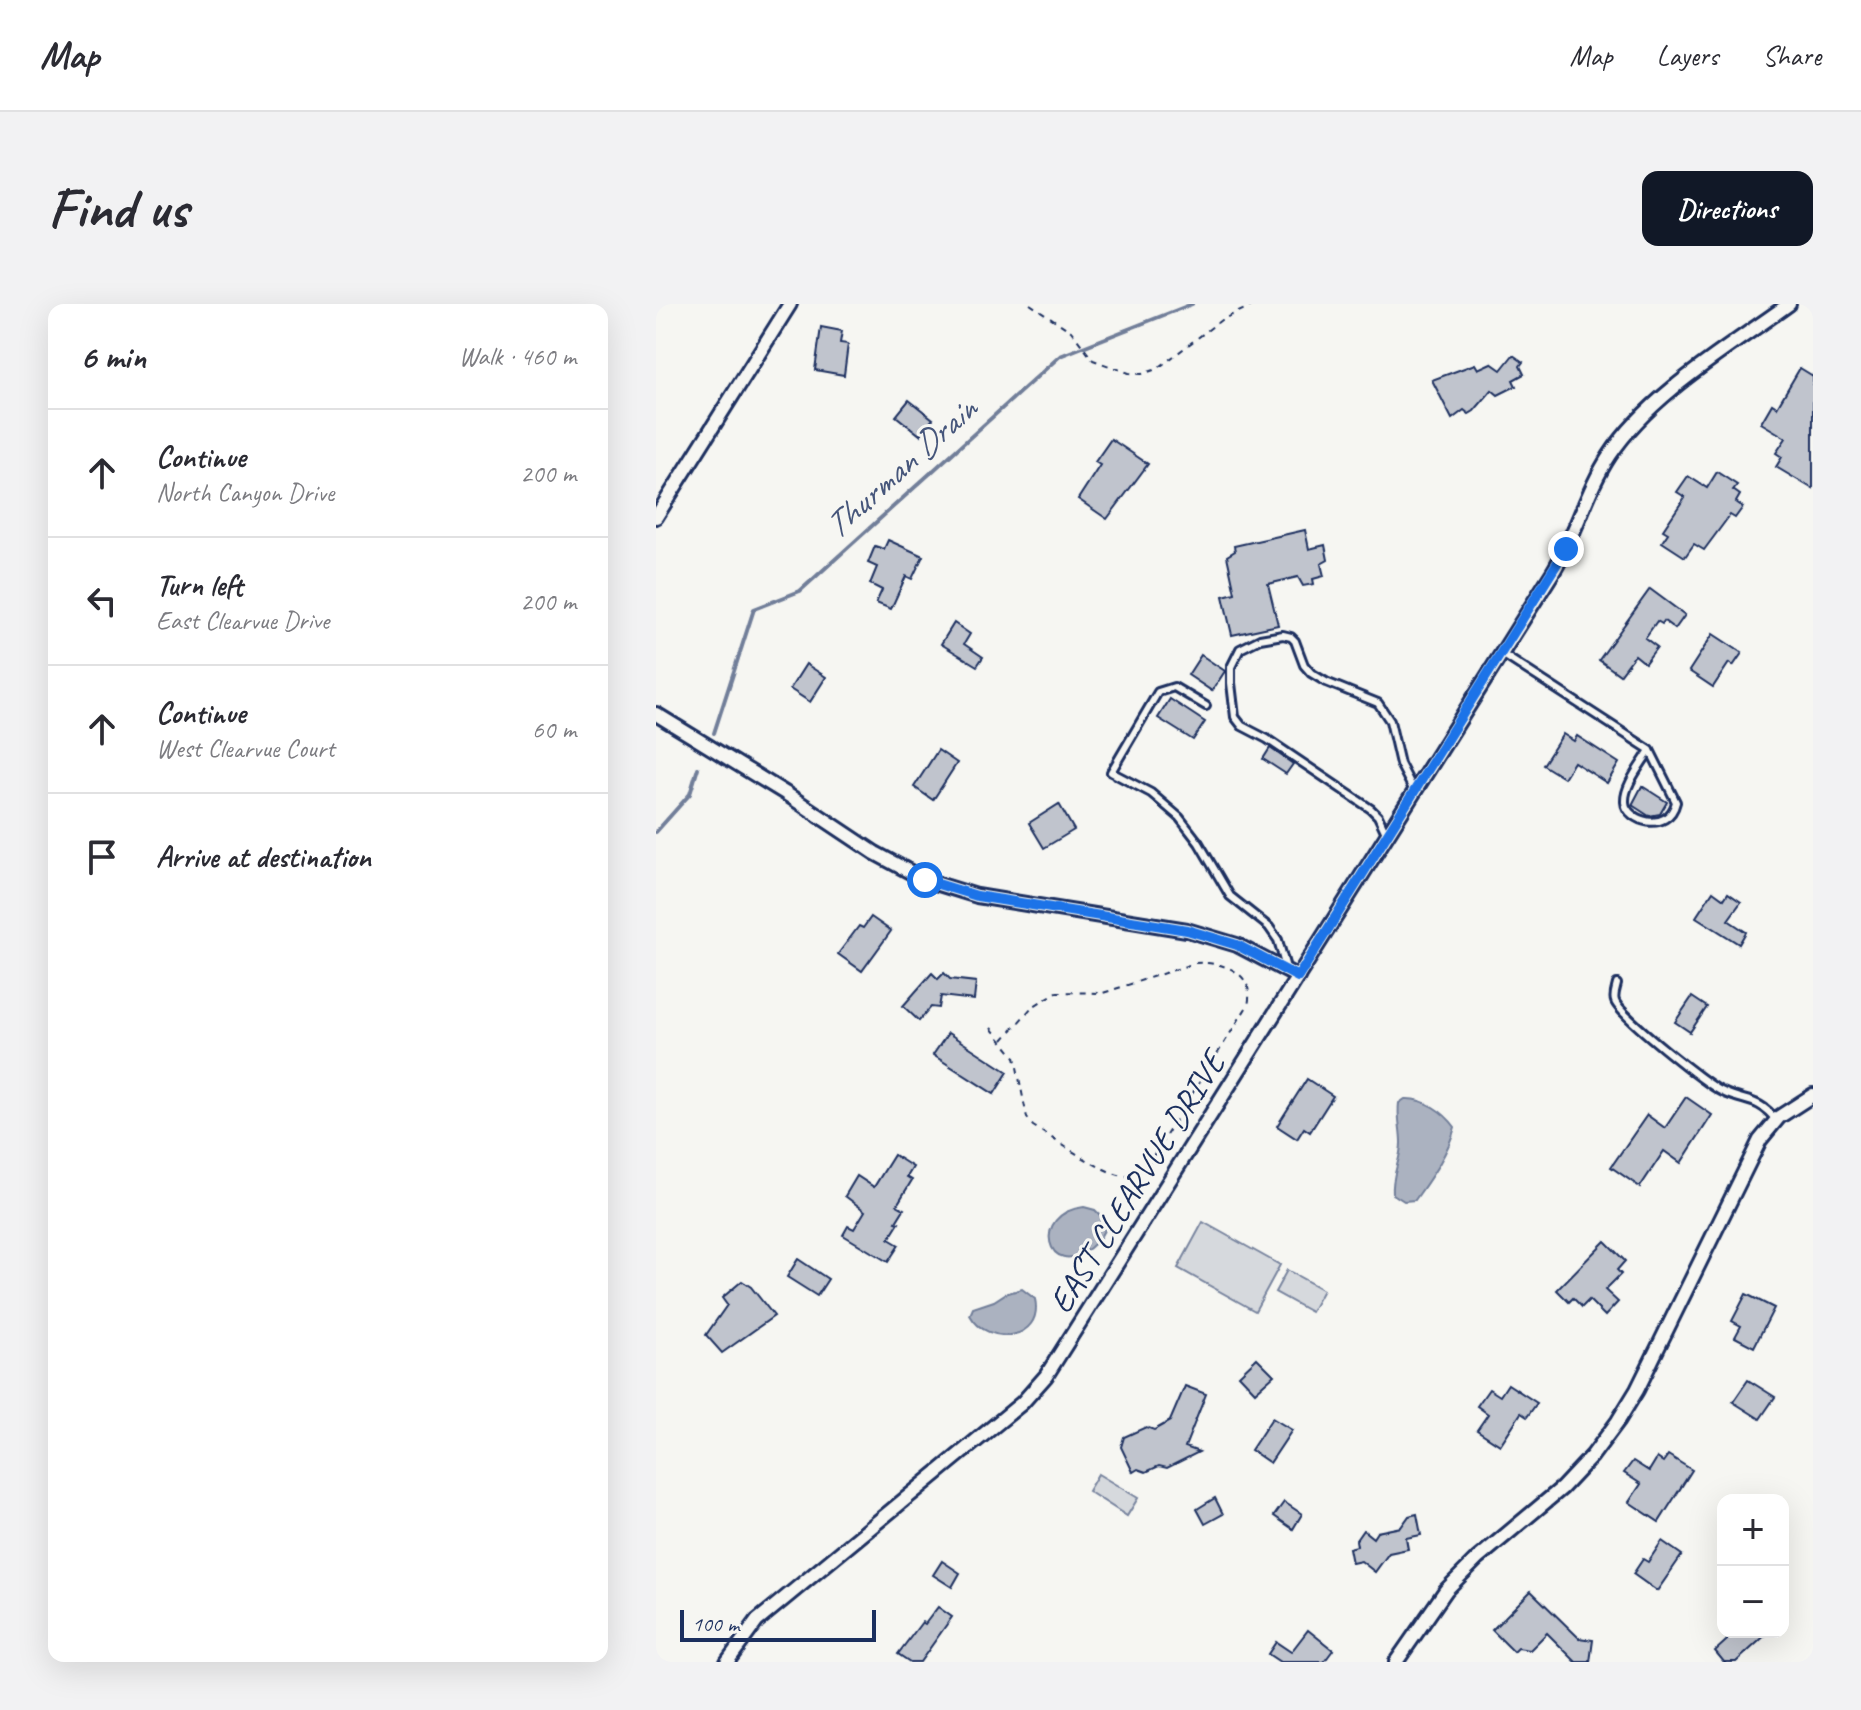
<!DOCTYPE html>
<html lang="en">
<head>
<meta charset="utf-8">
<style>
  body { margin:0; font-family:Caveat,sans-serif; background:#f2f2f3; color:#2b2b33 }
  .controls { position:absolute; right:24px; bottom:24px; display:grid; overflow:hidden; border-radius:16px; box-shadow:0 8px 32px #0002 }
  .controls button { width:72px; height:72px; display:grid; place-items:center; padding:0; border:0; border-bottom:2px solid #e1e1e2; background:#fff; color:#2b2b33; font:40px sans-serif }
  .scale { position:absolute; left:24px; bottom:20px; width:196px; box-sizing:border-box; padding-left:8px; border:4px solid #1b2f5e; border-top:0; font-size:22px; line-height:28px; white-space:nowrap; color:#1b2f5e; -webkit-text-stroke:6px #f6f6f2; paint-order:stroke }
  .stop { position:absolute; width:24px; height:24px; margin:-18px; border:6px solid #1a73e8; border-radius:50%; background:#fff }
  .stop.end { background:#1a73e8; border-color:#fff; box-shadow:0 2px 8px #0008 }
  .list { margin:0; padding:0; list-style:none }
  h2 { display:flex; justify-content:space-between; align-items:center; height:104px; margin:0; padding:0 32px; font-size:34px }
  h2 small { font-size:26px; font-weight:400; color:#7c7c81 }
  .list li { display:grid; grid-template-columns:52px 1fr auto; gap:24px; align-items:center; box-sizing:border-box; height:128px; padding:0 32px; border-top:2px solid #e1e1e2 }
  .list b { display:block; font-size:30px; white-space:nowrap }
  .list p { margin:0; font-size:26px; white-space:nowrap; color:#7c7c81 }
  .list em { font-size:26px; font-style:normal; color:#7c7c81 }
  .icon { flex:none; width:44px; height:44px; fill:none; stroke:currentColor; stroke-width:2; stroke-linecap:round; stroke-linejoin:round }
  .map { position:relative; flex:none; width:1157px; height:1358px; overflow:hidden; border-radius:16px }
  header { display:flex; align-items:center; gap:48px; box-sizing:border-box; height:112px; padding:0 40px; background:#fff; border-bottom:2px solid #e1e1e2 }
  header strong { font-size:38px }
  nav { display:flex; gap:44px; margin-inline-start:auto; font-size:28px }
  .intro { display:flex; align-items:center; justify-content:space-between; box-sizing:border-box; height:192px; padding:0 48px }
  h1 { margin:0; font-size:56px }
  .button { padding:20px 36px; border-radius:16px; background:#111827; color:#fff; font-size:28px; font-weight:700 }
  main { display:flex; gap:48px; padding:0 48px }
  aside { flex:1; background:#fff; border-radius:16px; box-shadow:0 8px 32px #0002 }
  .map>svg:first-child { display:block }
  .green { fill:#d6d9dd; stroke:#78849e; stroke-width:2 }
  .water { fill:#abb2c0; stroke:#717e99; stroke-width:2 }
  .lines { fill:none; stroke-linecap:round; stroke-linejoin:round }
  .stream { stroke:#717e99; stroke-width:4 }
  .building { fill:#c0c4cd; stroke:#1b2f5e; stroke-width:2 }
  .service-casing { stroke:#1b2f5e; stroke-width:12 }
  .minor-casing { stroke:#1b2f5e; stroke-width:18 }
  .path { stroke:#1b2f5e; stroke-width:2; stroke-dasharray:6 6; stroke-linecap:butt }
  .service { stroke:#f6f6f2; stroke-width:6 }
  .minor { stroke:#f6f6f2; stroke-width:12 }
  .route { stroke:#1a73e8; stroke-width:10 }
  .labels { text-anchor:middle; stroke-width:6; stroke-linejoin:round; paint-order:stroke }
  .street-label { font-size:34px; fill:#1b2f5e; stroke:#f6f6f2 }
  .water-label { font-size:36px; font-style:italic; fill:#46567b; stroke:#f6f6f2 }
</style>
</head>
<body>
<header>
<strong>Map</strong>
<nav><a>Map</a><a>Layers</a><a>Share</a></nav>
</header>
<div class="intro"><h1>Find us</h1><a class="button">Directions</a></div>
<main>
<aside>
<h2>6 min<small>Walk · 460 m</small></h2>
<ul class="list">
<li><svg class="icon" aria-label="ahead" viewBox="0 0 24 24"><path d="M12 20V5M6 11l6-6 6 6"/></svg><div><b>Continue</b><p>North Canyon Drive</p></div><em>200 m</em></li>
<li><svg class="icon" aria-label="left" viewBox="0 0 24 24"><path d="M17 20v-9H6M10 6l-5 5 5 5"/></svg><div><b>Turn left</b><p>East Clearvue Drive</p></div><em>200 m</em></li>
<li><svg class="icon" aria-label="ahead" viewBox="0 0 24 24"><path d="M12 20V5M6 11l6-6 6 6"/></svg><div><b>Continue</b><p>West Clearvue Court</p></div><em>60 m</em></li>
<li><svg class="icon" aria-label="arrive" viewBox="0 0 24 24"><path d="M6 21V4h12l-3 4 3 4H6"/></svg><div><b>Arrive at destination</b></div></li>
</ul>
</aside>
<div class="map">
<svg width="1157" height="1358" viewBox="0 0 1157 1358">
  <rect width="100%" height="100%" fill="#f6f6f2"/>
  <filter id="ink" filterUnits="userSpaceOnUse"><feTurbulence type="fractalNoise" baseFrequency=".0125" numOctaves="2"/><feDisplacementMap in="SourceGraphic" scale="16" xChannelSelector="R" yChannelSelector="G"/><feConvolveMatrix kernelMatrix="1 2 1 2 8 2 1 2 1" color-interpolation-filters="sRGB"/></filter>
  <g filter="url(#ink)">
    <g class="green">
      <polygon points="547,918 624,961 599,1007 522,964"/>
      <polygon points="631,966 667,986 655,1008 619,988"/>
      <polygon points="442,1170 482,1194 471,1212 432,1187"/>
    </g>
    <g class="water">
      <path d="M749 795C768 794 788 808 799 823 792 850 775 873 759 896L748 897 737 890C735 871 745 857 745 839 745 825 741 813 743 799Z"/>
      <path d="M428 903 439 906 451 918C448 929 443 937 434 944 391 978 373 909 428 903Z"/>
      <path d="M366 985 379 995C388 1037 331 1043 314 1011L317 1004 338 997 349 990Z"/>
    </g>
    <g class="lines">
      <g class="stream">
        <polyline points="58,429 98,305 144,287 404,52 536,0"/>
        <polyline points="0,528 34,490 42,464"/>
      </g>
    </g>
    <g class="building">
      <polygon points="165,23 186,27 184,39 192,40 188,71 159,66"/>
      <polygon points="857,51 867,58 864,62 868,70 857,76 860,82 842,91 836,86 818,107 813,110 808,106 796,115 776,76 819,60 822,65 835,59 845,66"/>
      <polygon points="1144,64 1157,72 1157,185 1120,163 1126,153 1120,149 1130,134 1105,119 1116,100 1121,103"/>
      <polygon points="253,96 277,115 264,131 240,112"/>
      <polygon points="455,135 492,160 451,215 422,195 444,161 439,158"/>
      <polygon points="1061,168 1081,181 1077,186 1084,191 1080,198 1087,203 1079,214 1074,211 1048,246 1038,240 1029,253 1006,238 1012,229 1007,226 1029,193 1021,188 1032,172 1051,184"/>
      <polygon points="649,226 653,245 669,241 672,256 665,260 668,272 657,275 658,280 647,282 642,273 612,280 622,321 576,331 567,292 579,289 571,252 579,247 578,242"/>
      <polygon points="232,236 267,252 256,275 250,272 235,305 220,299 226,286 214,280 221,263 212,259 219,242 228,245"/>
      <polygon points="994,285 1029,311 1019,325 1008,317 1006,320 1001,317 989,334 1001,343 989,359 979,351 964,371 943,356"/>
      <polygon points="298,319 314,330 308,340 327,353 321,362 285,340"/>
      <polygon points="1057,330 1086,349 1077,362 1073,359 1057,383 1033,367"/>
      <polygon points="545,351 569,367 556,387 532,371"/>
      <polygon points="150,360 170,373 154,398 134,385"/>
      <polygon points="514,395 549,418 537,436 502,414"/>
      <polygon points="907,430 918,437 921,432 963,459 951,479 918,458 908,474 887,461"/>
      <polygon points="614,444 637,460 630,470 607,455"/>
      <polygon points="282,446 301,459 277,496 258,483"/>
      <polygon points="986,482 1011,498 1004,510 993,512 976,501"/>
      <polygon points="403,500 418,526 388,544 373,519"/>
      <polygon points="1057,587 1068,595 1072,589 1085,598 1072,616 1090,628 1083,640 1040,613"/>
      <polygon points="215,613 235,627 206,667 182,650 203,622 207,624"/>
      <polygon points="276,669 282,675 288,669 294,675 320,678 318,696 285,692 283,704 275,703 263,717 247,702"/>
      <polygon points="1036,693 1051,703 1034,728 1019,718"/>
      <polygon points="292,729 352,768 338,790 277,751"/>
      <polygon points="651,775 677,792 654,828 648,824 641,835 621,822"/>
      <polygon points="1030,793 1056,811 1025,859 1008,847 984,883 955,863 991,811 1009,824"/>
      <polygon points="238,851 257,863 251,873 256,876 241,901 248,905 240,918 243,919 233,935 243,941 232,958 187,931 192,922 198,925 209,907 189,892 201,872 218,883"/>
      <polygon points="949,937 969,957 961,966 965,970 949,986 962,998 949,1012 933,996 926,1003 917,994 913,998 901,986"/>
      <polygon points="142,955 172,975 161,992 131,973"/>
      <polygon points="86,977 95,983 118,1012 66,1049 50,1031 71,1001 66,994"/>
      <polygon points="1090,990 1118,1004 1098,1043 1079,1033 1085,1022 1076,1017"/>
      <polygon points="601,1054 618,1071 599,1088 583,1071"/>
      <polygon points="1092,1076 1119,1093 1104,1115 1077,1098"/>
      <polygon points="852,1080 881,1099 871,1113 865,1109 844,1141 821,1126 832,1110 821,1102 833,1085 844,1092"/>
      <polygon points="529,1082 550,1090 529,1143 543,1148 511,1164 503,1162 490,1168 482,1165 477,1168 465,1143 468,1133 490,1123 498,1126 514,1117"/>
      <polygon points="616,1114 636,1126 614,1159 595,1146"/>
      <polygon points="1012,1151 1036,1166 1003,1218 973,1198 985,1180 968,1169 977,1157 993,1167 1001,1154 1007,1158"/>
      <polygon points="559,1194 567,1210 549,1220 541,1205"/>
      <polygon points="628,1198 646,1210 637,1225 618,1212"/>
      <polygon points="761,1210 765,1231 750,1234 752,1245 733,1249 719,1268 705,1257 696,1259 693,1244 701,1242 700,1236 707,1226 717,1234 721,1228 745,1223 753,1212"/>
      <polygon points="1006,1237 1026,1251 1001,1287 977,1270 987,1255 992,1258"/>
      <polygon points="286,1257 304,1269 296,1283 277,1271"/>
      <polygon points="875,1287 923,1334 937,1336 934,1358 920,1358 891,1329 874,1346 862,1344 858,1348 836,1326"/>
      <polygon points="282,1303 296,1313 264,1358 254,1358 242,1350 266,1318 269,1320"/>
      <polygon points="652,1326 677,1346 668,1358 624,1358 612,1350 620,1338 635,1348"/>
      <polygon points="1080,1328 1113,1328 1080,1358 1068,1358 1059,1347"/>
    </g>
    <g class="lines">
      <defs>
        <g id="service">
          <path d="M846 350 994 446 1020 498C1012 531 970 517 969 498 968 481 986 460 994 446"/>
          <polyline points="550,402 518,383 502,388 455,468 495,489 523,513 543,539 574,592 613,623 622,636 630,664"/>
          <polyline points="730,529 722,512 715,505 611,435 586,422 579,413 575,379 575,363 584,345 604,335 627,331 635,333 639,337 648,361 655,369 670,378 722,399 734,417 744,460 759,489"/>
          <path d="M961 680C960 685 957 692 959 697 963 711 1051 781 1067 788 1090 799 1102 793 1120 816"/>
        </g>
        <g id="minor">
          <polyline points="0,213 134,0"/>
          <polyline points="0,410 129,489 219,549 269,576 321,592 531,626 581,641 642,673"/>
          <path d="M71 1358 101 1317 366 1099 390 1072 897 268C920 231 930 187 954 151 994 90 1074 43 1133 0"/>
          <polyline points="740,1358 790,1286 821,1255 906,1184 936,1152 962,1117 981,1086 1104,836 1123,813 1157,791"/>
        </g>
      </defs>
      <use href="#service" class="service-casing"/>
      <use href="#minor" class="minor-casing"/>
      <g class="path">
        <polyline points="374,0 415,27 437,56 473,69 486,70 501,65 565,16 600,0"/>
        <path d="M335 724 359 753 371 814 377 822C395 833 453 874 471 872 480 871 486 866 492 860L592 701C600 668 565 657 539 659L447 689 401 688 376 703 347 736"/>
      </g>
      <use href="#service" class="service"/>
      <use href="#minor" class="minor"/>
    </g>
  </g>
  <g class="lines" filter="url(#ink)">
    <polyline class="route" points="269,576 321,592 531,626 581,641 642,673 910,245"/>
  </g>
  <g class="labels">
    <g class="street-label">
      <text transform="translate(480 878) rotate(-58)" y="12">EAST CLEARVUE DRIVE</text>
    </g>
    <g class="water-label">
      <text transform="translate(243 163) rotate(-42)" y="13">Thurman Drain</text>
    </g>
  </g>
</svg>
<div class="controls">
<button>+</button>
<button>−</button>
</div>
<div class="scale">100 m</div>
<div class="stop" style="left:269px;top:576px"></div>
<div class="stop end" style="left:910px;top:245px"></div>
</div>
</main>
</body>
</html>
